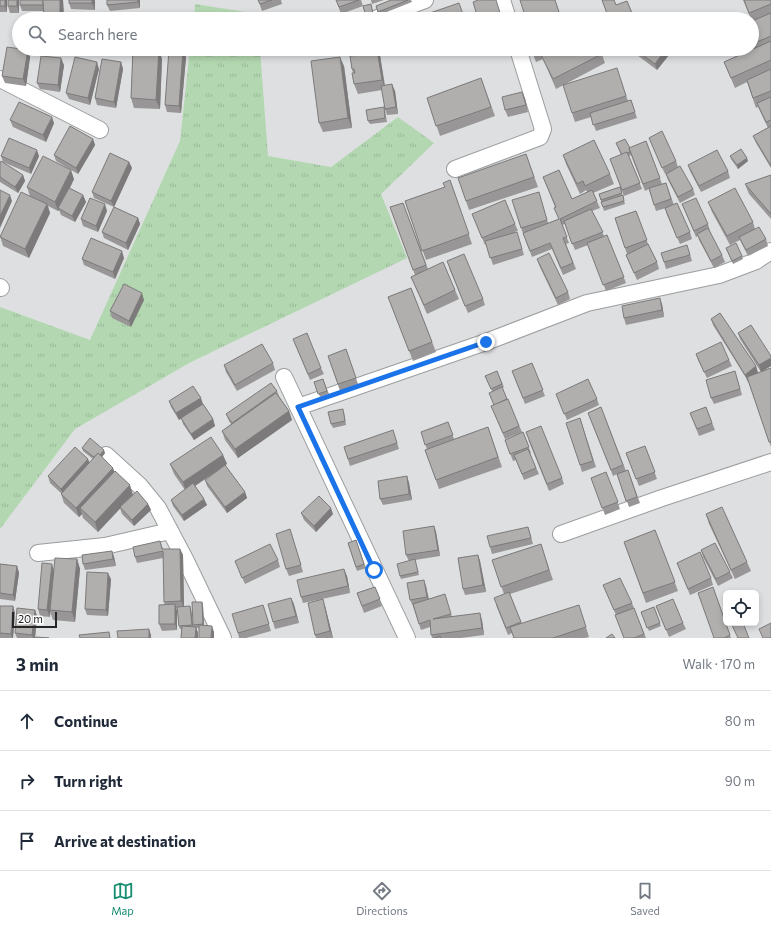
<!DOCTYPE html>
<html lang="en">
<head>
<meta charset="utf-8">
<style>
  body { margin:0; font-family:Commissioner,sans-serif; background:#f6f6f7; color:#1f2937 }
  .controls { position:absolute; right:12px; bottom:12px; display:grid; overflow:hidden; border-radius:6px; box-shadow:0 2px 6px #0003 }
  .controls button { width:36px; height:36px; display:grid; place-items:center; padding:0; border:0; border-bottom:1px solid #e0e1e3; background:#fff; color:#1f2937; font:20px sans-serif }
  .scale { position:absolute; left:12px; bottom:10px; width:45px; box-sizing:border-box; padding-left:4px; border:2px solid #252526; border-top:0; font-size:11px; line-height:14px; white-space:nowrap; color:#252526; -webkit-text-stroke:3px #fff; paint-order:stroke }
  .stop { position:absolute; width:12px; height:12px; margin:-9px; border:3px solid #1a73e8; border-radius:50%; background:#fff }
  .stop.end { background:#1a73e8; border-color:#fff; box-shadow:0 1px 4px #0008 }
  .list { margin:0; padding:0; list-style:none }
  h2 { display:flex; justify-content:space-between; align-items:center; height:52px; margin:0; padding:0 16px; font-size:17px }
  h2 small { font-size:13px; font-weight:400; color:#747a83 }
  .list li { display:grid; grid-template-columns:26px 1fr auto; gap:12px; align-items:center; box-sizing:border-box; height:60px; padding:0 16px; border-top:1px solid #e0e1e3 }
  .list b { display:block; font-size:15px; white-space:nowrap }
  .list em { font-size:13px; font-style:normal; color:#747a83 }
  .icon { flex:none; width:22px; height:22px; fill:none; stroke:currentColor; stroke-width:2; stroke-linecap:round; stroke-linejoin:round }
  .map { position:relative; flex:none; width:771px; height:638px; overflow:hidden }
  .search { position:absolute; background:#fff; box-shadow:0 2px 6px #0003; left:12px; right:12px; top:12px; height:44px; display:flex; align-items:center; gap:10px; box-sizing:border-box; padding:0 14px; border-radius:22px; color:#747a83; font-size:15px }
  .sheet { height:232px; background:#fff }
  nav { display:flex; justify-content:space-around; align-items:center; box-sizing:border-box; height:56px; border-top:1px solid #e0e1e3; background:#fff; font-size:11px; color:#747a83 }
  nav a { display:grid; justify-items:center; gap:2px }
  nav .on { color:#168d70 }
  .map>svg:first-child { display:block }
  .grass { fill:url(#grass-tufts) }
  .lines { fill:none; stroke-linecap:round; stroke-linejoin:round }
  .street-casing { stroke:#9b9d9e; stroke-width:18 }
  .street { stroke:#fff; stroke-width:16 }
  .wall { fill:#989696 }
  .shaded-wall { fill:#7c7a7a }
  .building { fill:#b1afae; stroke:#7c7a7a }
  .route { stroke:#1a73e8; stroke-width:5 }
</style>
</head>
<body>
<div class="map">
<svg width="771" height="638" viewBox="0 0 771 638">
  <defs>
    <pattern id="grass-tufts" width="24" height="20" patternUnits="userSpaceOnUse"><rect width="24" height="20" fill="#b3d8b1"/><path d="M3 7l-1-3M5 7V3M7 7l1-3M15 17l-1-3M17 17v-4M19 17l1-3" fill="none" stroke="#9ab998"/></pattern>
  </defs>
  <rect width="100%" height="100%" fill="#dddfe0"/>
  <g class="grass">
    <polygon points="195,4 257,14 258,19 194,19"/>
    <polygon points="190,49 260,49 268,156 331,167 398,117 434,143 381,194 407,258 191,362 75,429 0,529 0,307 90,340 180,141"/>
  </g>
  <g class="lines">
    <defs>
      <g id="street">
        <polyline points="502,0 508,19"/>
        <polyline points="375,19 425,0"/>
        <polyline points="0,79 100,130"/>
        <polyline points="455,169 540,137 543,129 518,49"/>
        <polyline points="0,287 1,288"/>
        <polyline points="284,377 407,638"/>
        <polyline points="298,407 486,342 587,303 719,275 756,261 771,251"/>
        <polyline points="106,455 140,486 158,508 185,559 223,638"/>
        <polyline points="561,534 662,498 771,462"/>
        <polyline points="38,553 105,546 170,531"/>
      </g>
    </defs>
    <use href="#street" class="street-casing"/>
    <use href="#street" class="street"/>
  </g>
  <g class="wall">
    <rect x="0" y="0" width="7" height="12"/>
    <polygon points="8,0 19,0 19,13 10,13 8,6"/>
    <polygon points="20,0 63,0 64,19 44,19 43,11 22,11 20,5"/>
    <polygon points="95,0 95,10 71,9 69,3"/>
    <polygon points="107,0 140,0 140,8 110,11 107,5"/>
    <polygon points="258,0 281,0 282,4 262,11"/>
    <polygon points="336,0 361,0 363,6 371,4 374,18 367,19 363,6 341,14"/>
    <polygon points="371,0 384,0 372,4"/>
    <polygon points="391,0 411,0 412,2 379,15 376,6"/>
    <polygon points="555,0 561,19 526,19"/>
    <polygon points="602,0 615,0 614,0 616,5 627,1 634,19 609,19"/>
    <polygon points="743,0 771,0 771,168 756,143 753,136 768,128 758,107 756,108 747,82 735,88 724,62 741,54 739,49 752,49 752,19 751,19"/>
    <polygon points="47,49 64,49 64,50 48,51"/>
    <polygon points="72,49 97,49 97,51 73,52"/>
    <polygon points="105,49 148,49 162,59 160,109 134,108 131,98 133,50 106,51"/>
    <polygon points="349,49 379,49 385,85 395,91 398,114 387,115 385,109 382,90 358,94 354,84 353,73 352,69 350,56"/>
    <polygon points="531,49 600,49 605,63 556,89 543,59 536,62"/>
    <polygon points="629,49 667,49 669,55 657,70"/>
    <polygon points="28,50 30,57 26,86 5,83 2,76"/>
    <polygon points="186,57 181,113 167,112 165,105"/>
    <polygon points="121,62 123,69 116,108 97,105 95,98"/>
    <polygon points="64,65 60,92 40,89 37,83"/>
    <polygon points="344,66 352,128 323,132 319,123"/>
    <polygon points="617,68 628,101 631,100 637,118 596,131 591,117 575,122 572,113"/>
    <polygon points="99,69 90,105 69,99 66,93"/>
    <polygon points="481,78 495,116 440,136 427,98"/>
    <polygon points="525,99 528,112 508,117 505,110"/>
    <polygon points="384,107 385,110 387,122 370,124 368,121"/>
    <polygon points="10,120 54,123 46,142 13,127"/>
    <polygon points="649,138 676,161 678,167 693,189 695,195 680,203 668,180 666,174 669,172 665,174"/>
    <polygon points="93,139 95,145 78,174 56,161 54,155"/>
    <polygon points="646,141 662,184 666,183 674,205 690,232 692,239 680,244 667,215 665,208 666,208 656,211 649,189 645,191 631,155 629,156 642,189 624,196 610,159 621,155 616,143 630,148"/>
    <polygon points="526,154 538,187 469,210 458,178"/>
    <polygon points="563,155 610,174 614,184 593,193 600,208 592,211 604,236 607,235 626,283 606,291 588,245 575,250 565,224 562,225 569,243 566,244 576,269 563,275 552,249 532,257 521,228 539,192 548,223 559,219 554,208 555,207 543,177 572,199 587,192 586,190 580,194 566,164"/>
    <polygon points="1,156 39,156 31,174 3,162"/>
    <polygon points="730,156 748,161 738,169 731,159"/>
    <polygon points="129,162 132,168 114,207 138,218 140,224 128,250 104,238 102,232 114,207 94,198 92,192"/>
    <polygon points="0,163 23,175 25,181 18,193 0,182"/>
    <polygon points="688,165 728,171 730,178 701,192 690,171"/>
    <polygon points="771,175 771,219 749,194 745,184"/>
    <polygon points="74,179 70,188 83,195 86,202 75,222 61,215 59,210 58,211 48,206 50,213 29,258 3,246 0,236 30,196 27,187"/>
    <polygon points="450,180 472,244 426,260 405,201 445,187"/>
    <polygon points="620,187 625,204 604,211 599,194"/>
    <polygon points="708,202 753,222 755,229 766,239 768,246 748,256 740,240 730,245 712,212"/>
    <polygon points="403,203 428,269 455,290 459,299 427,314 415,286 411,277 415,275 390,207"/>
    <polygon points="682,204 708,224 710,231 709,231 722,255 725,262 714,268 699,240 698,236 696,237"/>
    <polygon points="107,211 98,232 83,226 81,219"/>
    <polygon points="636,211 648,244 657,262 659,269 637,280 626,255 627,254 615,218"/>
    <polygon points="472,214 515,224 518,231 514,232 519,238 524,255 493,265 486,244 485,245"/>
    <polygon points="726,248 742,256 743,259 733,264"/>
    <polygon points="689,251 692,261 666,269 664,262"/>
    <polygon points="124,258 115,279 84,265 82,259"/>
    <polygon points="537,259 568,292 570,299 558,305 539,265"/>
    <polygon points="449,268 483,299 485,305 468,313"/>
    <polygon points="411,288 436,352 413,361 388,297"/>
    <polygon points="144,300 131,327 112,318 110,311"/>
    <polygon points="662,304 664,317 626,325 624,318"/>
    <polygon points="711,319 756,366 758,373 761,372 740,339 738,333 771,366 762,371 771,368 771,447 748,381 713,325"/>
    <polygon points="293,339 321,368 324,374 310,380"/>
    <polygon points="346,349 358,384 340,391 328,356"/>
    <polygon points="696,354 729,360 732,366 707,378 698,360"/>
    <polygon points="273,363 275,370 237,391 226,372 224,365"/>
    <polygon points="532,363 545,396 525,404 512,371"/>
    <polygon points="497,371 504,387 502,388 522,432 505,439 491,406 494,405 492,391 485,376"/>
    <polygon points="737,378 742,395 714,404 711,398"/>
    <polygon points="323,379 329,394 320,397 314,382"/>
    <polygon points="277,391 279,396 289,411 292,420 238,458 225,440 222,431 231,424 229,421 226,414"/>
    <polygon points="556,394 597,399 599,405 567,420"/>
    <polygon points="169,401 203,404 213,419 215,426 194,440 183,424 181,418 179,420 171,407"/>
    <polygon points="601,407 626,471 628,470 640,503 629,507 617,474 613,476 588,413"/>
    <polygon points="706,407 715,430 699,436 690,413"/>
    <polygon points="344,412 346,425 333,428 331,424"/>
    <polygon points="580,418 596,467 582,472 580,465"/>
    <polygon points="448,422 454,439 488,427 502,467 439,489 425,450 427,449 421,432"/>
    <polygon points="393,430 399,449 350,466 344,447"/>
    <polygon points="523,432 531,453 530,454 539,474 524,480 516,460 513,461 505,440"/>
    <polygon points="528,439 562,478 564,484 549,491"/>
    <polygon points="645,446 657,479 639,486 626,453"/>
    <polygon points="82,448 105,453 102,457 113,468 114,472 133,495 148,504 151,510 134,526 122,514 120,508 98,532 83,518 82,514 79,517 64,503 61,494 61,493 50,483 48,476 90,463 93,459 83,451"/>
    <polygon points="223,455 227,464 225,465 245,492 247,498 227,513 207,486 205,480 215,472 195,486 204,499 207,505 184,521 173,506 171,500 185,490 174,474 170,464"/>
    <polygon points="606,472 620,509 605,515 591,478"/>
    <polygon points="407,476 409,483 412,500 383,505 380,499"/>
    <polygon points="301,513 333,514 316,532 304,520"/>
    <polygon points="706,514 747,562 751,571 735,579 709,524"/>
    <polygon points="434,526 436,532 440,556 415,560 419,575 401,579 400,576 409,561 406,555"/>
    <polygon points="528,527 530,533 533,544 492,554 490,547"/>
    <polygon points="290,529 303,572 289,576 286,569"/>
    <polygon points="655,530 678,591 646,603 624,542"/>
    <polygon points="356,540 366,568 357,571 348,543"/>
    <polygon points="160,541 163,549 180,549 183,555 184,606 191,609 193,626 194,627 193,625 202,602 203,605 204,626 214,632 214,638 199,628 196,628 198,633 198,638 181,638 182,629 180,629 179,626 177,608 176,608 177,611 177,630 162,631 159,624 165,605 164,602 163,558 137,563 135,557"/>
    <polygon points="541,544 553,580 510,594 522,624 582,614 589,637 585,638 514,638 512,633 508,635 496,605 504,594 492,560"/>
    <polygon points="701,550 730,572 733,578 718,586 703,557"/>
    <polygon points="112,551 114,557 116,566 85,570 83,564"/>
    <polygon points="478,555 480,561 486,592 465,595 463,589"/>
    <polygon points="77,559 80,569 75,622 53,620 50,611 50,617 40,616 38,609 54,570"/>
    <polygon points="278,560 280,567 245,584 235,561"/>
    <polygon points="677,563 711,578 713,585 690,595"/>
    <polygon points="0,564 17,566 19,573 15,601 0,599"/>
    <polygon points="347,576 350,593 303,603 301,597"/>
    <polygon points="111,579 108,616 87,615 85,609"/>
    <polygon points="603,585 632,603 646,638 624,638 616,615"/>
    <polygon points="426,586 429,599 445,594 452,617 482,620 484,635 461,638 432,638 430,627 421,630 413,606 410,600"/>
    <polygon points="375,587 382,606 364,613 357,593"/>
    <polygon points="713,587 731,638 714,638"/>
    <polygon points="291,598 299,623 275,629 273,622"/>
    <polygon points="263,605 271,631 246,638 239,638 238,633"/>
    <polygon points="0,606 13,606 15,613 13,638 0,638"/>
    <polygon points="325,606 333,638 316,638 315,635"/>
    <polygon points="656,606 683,623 686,629 669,637"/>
    <polygon points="654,607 661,626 649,631 641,612"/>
    <polygon points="35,610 37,616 35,638 17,638 15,633"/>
  </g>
  <g class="shaded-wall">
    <polygon points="5,0 7,0 7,12 5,6"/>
    <polygon points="17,0 19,0 19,13 17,6"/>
    <polygon points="60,0 63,0 64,19 60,19"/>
    <polygon points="92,0 95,0 95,10 92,3"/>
    <polygon points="138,0 140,0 140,8 138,2"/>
    <polygon points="159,49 162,59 160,109 156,100"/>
    <polygon points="377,49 379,49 385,89 382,80"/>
    <polygon points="666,49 667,49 669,55 657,70 655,64"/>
    <polygon points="28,50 30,57 26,86 23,79"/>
    <polygon points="183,50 186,57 181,113 179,106"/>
    <polygon points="340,57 344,66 352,128 348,118"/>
    <polygon points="61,58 64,65 60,92 58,85"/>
    <polygon points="97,62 99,69 90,105 88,98"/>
    <polygon points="121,62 123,69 116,108 114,102"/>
    <polygon points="392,84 395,91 398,114 396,107"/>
    <polygon points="522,92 525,99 528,112 526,105"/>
    <polygon points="52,117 54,123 46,142 43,135"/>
    <polygon points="93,139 95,145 78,174 76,168"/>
    <polygon points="37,150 39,156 31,174 29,168"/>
    <polygon points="747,158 748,161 738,169 737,165"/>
    <polygon points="129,162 132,168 114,207 111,201"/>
    <polygon points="71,170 74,179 59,209 58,208 59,210 58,211 55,202"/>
    <polygon points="23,175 25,181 18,193 15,187"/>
    <polygon points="10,195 12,201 0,228 0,216"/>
    <polygon points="83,195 86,202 75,222 72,216"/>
    <polygon points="47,204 50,213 29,258 25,249"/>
    <polygon points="105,204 107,211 98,232 96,226"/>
    <polygon points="138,218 140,224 128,250 126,243"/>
    <polygon points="122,251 124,258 115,279 113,272"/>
    <polygon points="142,293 144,300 131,327 129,321"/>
    <polygon points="660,298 662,304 664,317 662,310"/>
    <polygon points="771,358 771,366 761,372 759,365"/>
    <polygon points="756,366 758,373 748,382 745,375"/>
    <polygon points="201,398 203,404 179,420 176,413"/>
    <polygon points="289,411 292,420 238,458 235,449"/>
    <polygon points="213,419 215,426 194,440 191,434"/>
    <polygon points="104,450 105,453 98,462 96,459"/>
    <polygon points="223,455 227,464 186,492 183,482"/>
    <polygon points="88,459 91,466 63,495 61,489"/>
    <polygon points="113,468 116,477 80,508 82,514 79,517 76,508"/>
    <polygon points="407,476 409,483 412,500 409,494"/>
    <polygon points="130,485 133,495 98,532 95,522"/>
    <polygon points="245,492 247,498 227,513 225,507"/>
    <polygon points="204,499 207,505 184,521 182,515"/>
    <polygon points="148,504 151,510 134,526 132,520"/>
    <polygon points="331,508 333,514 316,532 314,526"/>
    <polygon points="434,526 436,532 440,556 438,550"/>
    <polygon points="180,549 183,555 184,608 181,601"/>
    <polygon points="112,551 114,557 116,566 113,559"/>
    <polygon points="478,555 480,561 486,592 483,585"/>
    <polygon points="77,559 80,569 75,622 72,612"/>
    <polygon points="52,564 54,571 50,617 47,610"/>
    <polygon points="17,566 19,573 15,601 13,595"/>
    <polygon points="344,569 347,576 350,593 348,586"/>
    <polygon points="108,573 111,579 108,616 106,610"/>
    <polygon points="424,580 426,586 429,603 427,597"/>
    <polygon points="291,598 294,604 299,623 296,616"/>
    <polygon points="323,599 325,606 333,638 330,631"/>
    <polygon points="202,602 203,605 204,627 203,624"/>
    <polygon points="175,604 177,611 177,630 175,624"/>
    <polygon points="13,606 15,613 13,638 12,638 11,634"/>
    <polygon points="190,606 191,609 193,628 192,625"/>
    <polygon points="35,610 37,616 35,638 33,638 32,635"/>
    <polygon points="480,613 482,620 484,635 482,628"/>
    <polygon points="212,626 214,632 214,638 211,638"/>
    <polygon points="196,627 198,633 198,638 195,638"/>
    <polygon points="149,629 151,635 151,638 149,638"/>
  </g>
  <g class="building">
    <rect x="0" y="0" width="5" height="6"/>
    <rect x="8" y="0" width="9" height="6"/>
    <rect x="20" y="0" width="23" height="5"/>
    <polygon points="43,0 60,0 60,19 44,19"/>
    <rect x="69" y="0" width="23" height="3"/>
    <polygon points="107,0 138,0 138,2 107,5"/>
    <polygon points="258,0 272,0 260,4"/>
    <polygon points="336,0 359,0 339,7"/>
    <polygon points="391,0 408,0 378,12 376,6"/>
    <polygon points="478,0 496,0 502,19 478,19 473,2"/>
    <polygon points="520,0 555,0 560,15 546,19 526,19"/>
    <polygon points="602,0 614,0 616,5 627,1 632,13 616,19 609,19"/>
    <polygon points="744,0 771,0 771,4 749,13"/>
    <polygon points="459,3 464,17 460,19 432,19 430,13"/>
    <polygon points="371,4 373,14 366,16 363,6"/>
    <polygon points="771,13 771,36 752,44 752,21"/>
    <polygon points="94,15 94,19 70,19 70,16"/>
    <polygon points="771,41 771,60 731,78 724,62"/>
    <polygon points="7,47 28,50 23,79 2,76"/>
    <polygon points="133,49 159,49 156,100 131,98"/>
    <polygon points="169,49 183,50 179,106 165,105"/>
    <polygon points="349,49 377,49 382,80 354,84 352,73 355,73 354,69 352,69 350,56 360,55 360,51 349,53"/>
    <polygon points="531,49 551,49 533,55"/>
    <polygon points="552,49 600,49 602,54 553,79 541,55"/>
    <polygon points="635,49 666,49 655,64"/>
    <polygon points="41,56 61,58 58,85 37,83"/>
    <polygon points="75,57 97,62 88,98 66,93"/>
    <polygon points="340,57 348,118 319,123 311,61"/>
    <polygon points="102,59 121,62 114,102 95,98"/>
    <polygon points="617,68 626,96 572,113 563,85"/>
    <polygon points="771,69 771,91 753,98 747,80"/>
    <polygon points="481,78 491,107 436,126 427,98"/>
    <polygon points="392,84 396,107 385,109 381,86"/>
    <polygon points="522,92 526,105 505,110 502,97"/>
    <polygon points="771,97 771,120 766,122 757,103"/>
    <polygon points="631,100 635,112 593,125 590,113"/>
    <polygon points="19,102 52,117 43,135 10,120"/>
    <polygon points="384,107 385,118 368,121 366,110"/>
    <polygon points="70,126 93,139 76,168 54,155"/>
    <polygon points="771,126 771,166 753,136"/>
    <polygon points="662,131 676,161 662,168 649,138"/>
    <polygon points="9,138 37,150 29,168 1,156"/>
    <polygon points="625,139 630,148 629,148 630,152 622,155 616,143"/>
    <polygon points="594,140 610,174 585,186 583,181 577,184 563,155"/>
    <polygon points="646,141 660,178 643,184 629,148"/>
    <polygon points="741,149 747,158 737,165 730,156"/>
    <polygon points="717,150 728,171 699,186 688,165"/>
    <polygon points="627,152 640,183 622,190 610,159"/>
    <polygon points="110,153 129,162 111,201 92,192"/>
    <polygon points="526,154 534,177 466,201 458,178"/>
    <polygon points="43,156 71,170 55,202 27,187"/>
    <polygon points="1,161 23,175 15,187 0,177 0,163"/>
    <polygon points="680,166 693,189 678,197 666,174"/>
    <polygon points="559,170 572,199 592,190 597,201 560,219 567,237 563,238 573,263 561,268 550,243 530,251 523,233 559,219 554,208 556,207 543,177"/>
    <polygon points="771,175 771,214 745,184"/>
    <polygon points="450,180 469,234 422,251 405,201 445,187 443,183"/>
    <polygon points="666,183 671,199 654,205 649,188"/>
    <polygon points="620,187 622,193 601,200 599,194"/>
    <polygon points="69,188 83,195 72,216 58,208"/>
    <polygon points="735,188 753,222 727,236 708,202"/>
    <polygon points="0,190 10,195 0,216"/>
    <polygon points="21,192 47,204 25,249 0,237"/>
    <polygon points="539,192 547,220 521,228 512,200"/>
    <polygon points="623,195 624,201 603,207 601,202"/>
    <polygon points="90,198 105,204 96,226 81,219"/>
    <polygon points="696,198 708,224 694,231 682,204"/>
    <polygon points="505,200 515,224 482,238 472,214"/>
    <polygon points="403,203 426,265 413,270 390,207"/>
    <polygon points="677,203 690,232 677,238 665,208"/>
    <polygon points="114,207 138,218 126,243 102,232"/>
    <polygon points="591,209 603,232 572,244 564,221"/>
    <polygon points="636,211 647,240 625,248 615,218"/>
    <polygon points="759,227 766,239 746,250 739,237"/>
    <polygon points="708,228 722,255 711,261 697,234"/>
    <polygon points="517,232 522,249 490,258 485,241"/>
    <polygon points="607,235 624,277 603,285 587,243"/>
    <polygon points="91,238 122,251 113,272 82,259"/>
    <polygon points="736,243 742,256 732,261 726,248"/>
    <polygon points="648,244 657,262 634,273 626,255"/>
    <polygon points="687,245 690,255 664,262 661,253"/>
    <polygon points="549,253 568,292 556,298 537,259"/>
    <polygon points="464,254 483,299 465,306 447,261"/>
    <polygon points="443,262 455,290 424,305 411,277"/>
    <polygon points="124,284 142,293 129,321 110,311"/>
    <polygon points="411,288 432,342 409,351 388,297"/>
    <polygon points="660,298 662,310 624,318 622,306"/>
    <polygon points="720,313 756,366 745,375 711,319"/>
    <polygon points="751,325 771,356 771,358 759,365 738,333"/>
    <polygon points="307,333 321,368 308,374 293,339"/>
    <polygon points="721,342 729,360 704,372 696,354"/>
    <polygon points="262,344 273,363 235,385 224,365"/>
    <polygon points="346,349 356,378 338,384 328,356"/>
    <polygon points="532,363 543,390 523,398 512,371"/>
    <polygon points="771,368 771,442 769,442 747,377"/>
    <polygon points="497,371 502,384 491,389 485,376"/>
    <polygon points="735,371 740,389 711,398 706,380"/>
    <polygon points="323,379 327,391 318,394 314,382"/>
    <polygon points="588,379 597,399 564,414 556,394"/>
    <polygon points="271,383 277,391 232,423 226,414"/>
    <polygon points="193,386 201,398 176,413 169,401"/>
    <polygon points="502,387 507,399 494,405 489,393"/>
    <polygon points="276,393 289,411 235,449 222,431"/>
    <polygon points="508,399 519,426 503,433 491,406"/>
    <polygon points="203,404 213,419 191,434 181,418"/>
    <polygon points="601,407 623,465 611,470 588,413"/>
    <polygon points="706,407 712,423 697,429 690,413"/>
    <polygon points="343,409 345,421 331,424 328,412"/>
    <polygon points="580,418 593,461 580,465 566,423"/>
    <polygon points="448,422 453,435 425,445 421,432"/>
    <polygon points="541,426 562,478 547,484 526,432"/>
    <polygon points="488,427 498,457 436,480 425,450"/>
    <polygon points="393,430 397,443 348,459 344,447"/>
    <polygon points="523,432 529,447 510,454 505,440"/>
    <polygon points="211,437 223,455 183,482 170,464"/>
    <polygon points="90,438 104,450 100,455 98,453 94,457 82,448"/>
    <polygon points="645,446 655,472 636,479 626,453"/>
    <polygon points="75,447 88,459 61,489 48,476"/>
    <polygon points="528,449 536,468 522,474 514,455"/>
    <polygon points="98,453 113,468 76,508 61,494"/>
    <polygon points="225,465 245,492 225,507 205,480"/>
    <polygon points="628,470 637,497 626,501 617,474"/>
    <polygon points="115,471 130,485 95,522 80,508"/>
    <polygon points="606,472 618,502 602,508 591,478"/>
    <polygon points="407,476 409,494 380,499 378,481"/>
    <polygon points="193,483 204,499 182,515 171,500"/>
    <polygon points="137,491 148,504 132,520 120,507"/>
    <polygon points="319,496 331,508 314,526 301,513"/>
    <polygon points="722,507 747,562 731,570 706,514"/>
    <polygon points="434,526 438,550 406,555 403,531"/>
    <polygon points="528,527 531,538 490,547 487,536"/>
    <polygon points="290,529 301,565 286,569 276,534"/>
    <polygon points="655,530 675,582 643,593 624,542"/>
    <polygon points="356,540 364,564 356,567 348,543"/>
    <polygon points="160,541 162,549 180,549 181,601 164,602 163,551 135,557 133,547"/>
    <polygon points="715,543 730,572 716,579 701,550"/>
    <polygon points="270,544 278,560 242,578 235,561"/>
    <polygon points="541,544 549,570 501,587 492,560"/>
    <polygon points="112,551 113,559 83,564 82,555"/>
    <polygon points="700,552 711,578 688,589 677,563"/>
    <polygon points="478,555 483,585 463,589 458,558"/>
    <polygon points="55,558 77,559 72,612 50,610"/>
    <polygon points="415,559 418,572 400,576 397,564"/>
    <polygon points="42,563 52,564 47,610 38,609"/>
    <polygon points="0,564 17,566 13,595 0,593"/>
    <polygon points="344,569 348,586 301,597 297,580"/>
    <polygon points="87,572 108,573 106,610 85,609"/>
    <polygon points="620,578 632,603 614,610 603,585"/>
    <polygon points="424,580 427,597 410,600 407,583"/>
    <polygon points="375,587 380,599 362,606 357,593"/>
    <polygon points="713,587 730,635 724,638 714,638 698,593"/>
    <polygon points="509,592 521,622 506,628 494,598"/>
    <polygon points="445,594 451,614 433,619 480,613 482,628 431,635 430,620 419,624 413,604"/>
    <polygon points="291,598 296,616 273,622 268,604"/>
    <polygon points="323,599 330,631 315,635 308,603"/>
    <polygon points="673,599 683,623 666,630 656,606"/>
    <polygon points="192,602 202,602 203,624 193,625"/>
    <polygon points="175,604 175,624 159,624 159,605"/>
    <polygon points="263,605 269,624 238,633 232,614"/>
    <polygon points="579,605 586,627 553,638 514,638 510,627"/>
    <polygon points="0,606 13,606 11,634 0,633"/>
    <polygon points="190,606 192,625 179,626 177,607"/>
    <polygon points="654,607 660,623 647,628 641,612"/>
    <polygon points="17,608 35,610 32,635 15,633"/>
    <polygon points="634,608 644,634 634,638 624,638 615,615"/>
    <polygon points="731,623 743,623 749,638 738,638"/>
    <polygon points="771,623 771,638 763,638 759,629"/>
    <polygon points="199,625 212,626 211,638 213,638 199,638"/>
    <polygon points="182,626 196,627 195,638 181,638"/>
    <polygon points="149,629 149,638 118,638 117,631"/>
    <polygon points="109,632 110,638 80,638 79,635"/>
    <polygon points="612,634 615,638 606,638"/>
    <polygon points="440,636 441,638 434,638"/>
    <polygon points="36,637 49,638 35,638"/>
  </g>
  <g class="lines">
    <polyline class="route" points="374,570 298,407 486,342"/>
  </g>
</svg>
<div class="controls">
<button><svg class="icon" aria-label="locate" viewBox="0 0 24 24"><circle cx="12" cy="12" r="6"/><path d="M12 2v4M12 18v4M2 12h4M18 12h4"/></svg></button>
</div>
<div class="scale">20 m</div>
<div class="stop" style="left:374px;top:570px"></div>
<div class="stop end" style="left:486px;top:342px"></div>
<div class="search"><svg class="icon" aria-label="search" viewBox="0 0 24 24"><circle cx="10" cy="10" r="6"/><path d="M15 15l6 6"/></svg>Search here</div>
</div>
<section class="sheet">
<h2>3 min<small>Walk · 170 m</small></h2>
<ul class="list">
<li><svg class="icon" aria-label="ahead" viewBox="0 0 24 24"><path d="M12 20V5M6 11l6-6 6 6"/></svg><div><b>Continue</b></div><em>80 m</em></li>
<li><svg class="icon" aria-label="right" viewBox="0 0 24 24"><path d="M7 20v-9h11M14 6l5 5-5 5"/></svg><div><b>Turn right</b></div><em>90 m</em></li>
<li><svg class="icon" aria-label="arrive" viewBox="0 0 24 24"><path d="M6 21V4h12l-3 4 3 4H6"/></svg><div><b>Arrive at destination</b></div></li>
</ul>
</section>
<nav>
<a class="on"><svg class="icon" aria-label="map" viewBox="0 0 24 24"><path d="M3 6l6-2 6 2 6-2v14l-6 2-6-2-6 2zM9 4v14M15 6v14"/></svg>Map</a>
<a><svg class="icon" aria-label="directions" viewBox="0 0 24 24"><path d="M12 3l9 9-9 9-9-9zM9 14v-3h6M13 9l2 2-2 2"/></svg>Directions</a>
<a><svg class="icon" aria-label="saved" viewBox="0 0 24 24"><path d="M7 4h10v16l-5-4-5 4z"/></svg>Saved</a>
</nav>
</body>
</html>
